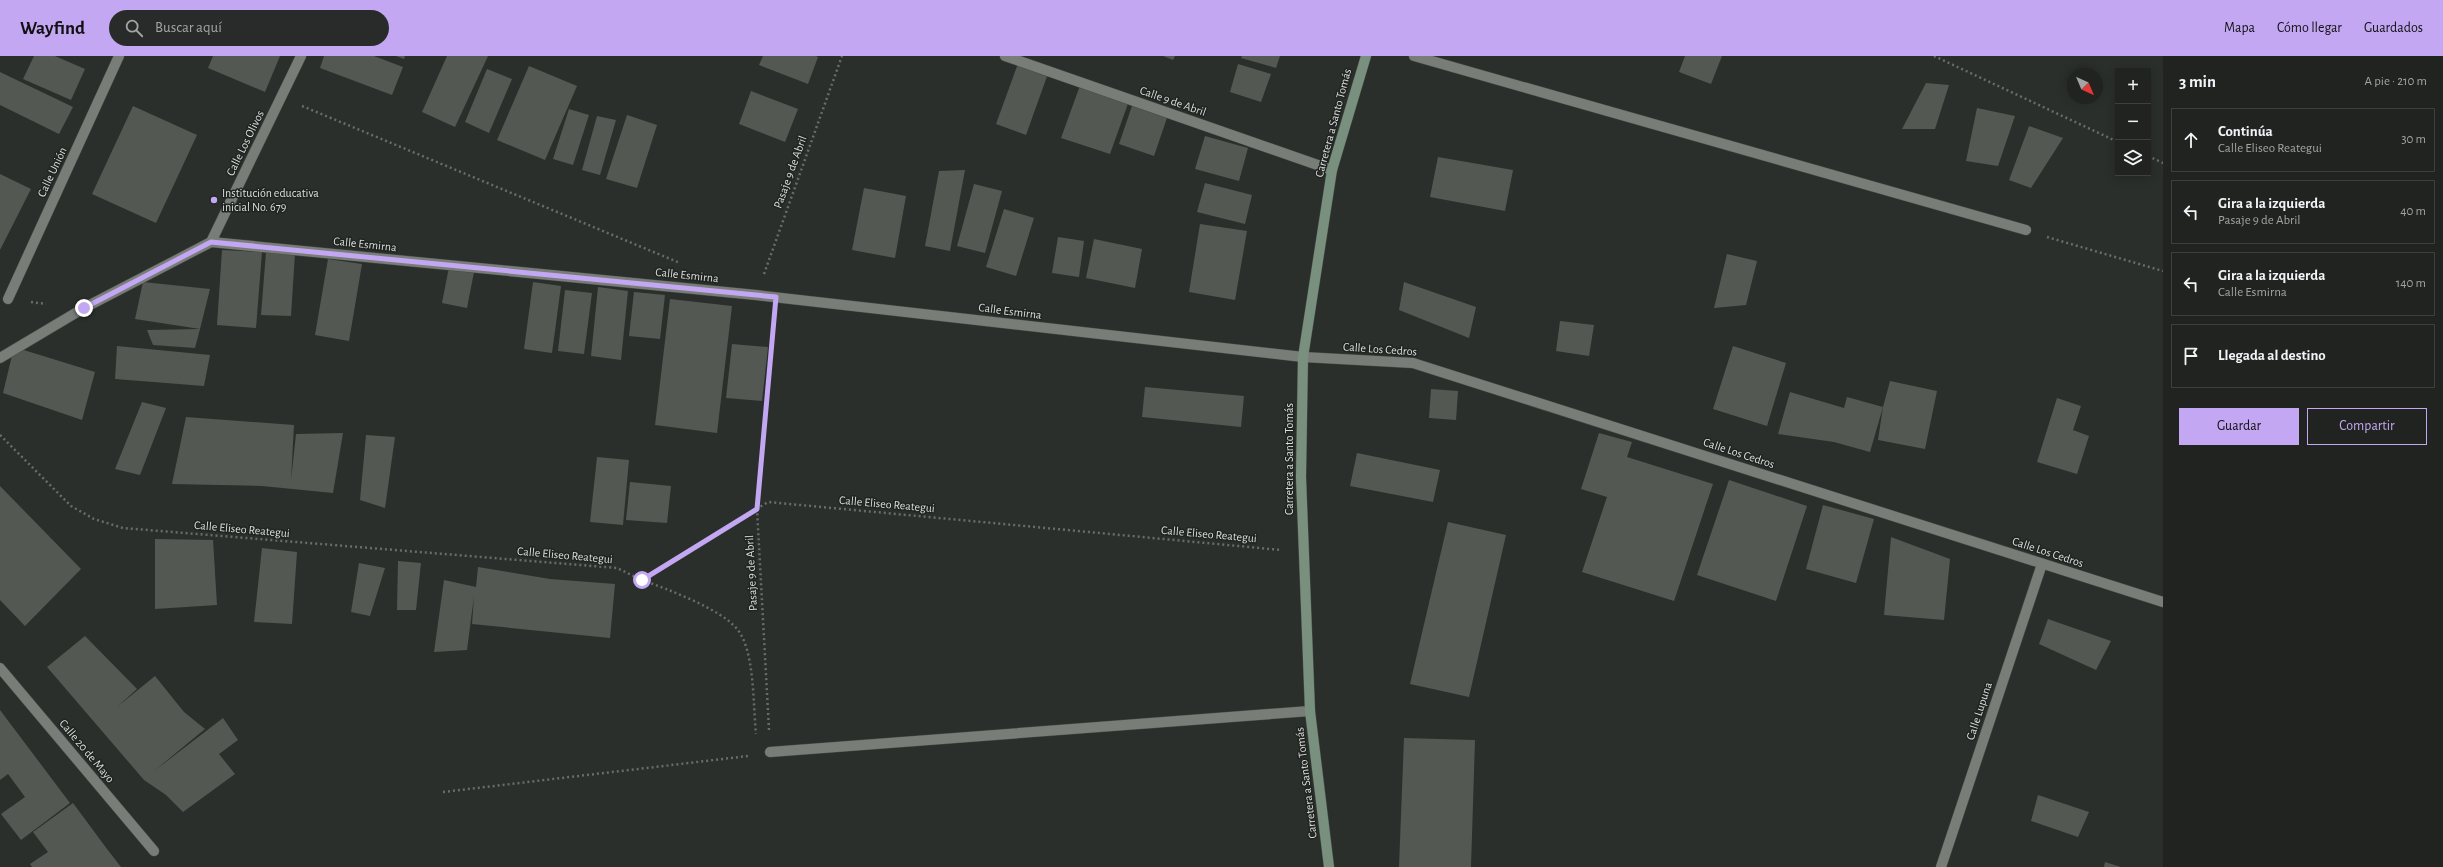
<!DOCTYPE html>
<html lang="es">
<head>
<meta charset="utf-8">
<style>
  body { margin:0; font-family:"Alegreya Sans",sans-serif; background:#282b29; color:#f1f3f6 }
  .controls { position:absolute; right:12px; top:12px; display:grid; overflow:hidden; border-radius:0px; box-shadow:0 2px 10px #0003 }
  .controls button { width:36px; height:36px; display:grid; place-items:center; padding:0; border:0; border-bottom:1px solid #3d403e; background:#202320; color:#f1f3f6; font:20px sans-serif }
  .compass { position:absolute; left:2067px; top:12px; width:36px; height:36px; border-radius:50%; background:#202320; box-shadow:0 2px 10px #0003; rotate:136deg }
  .stop { position:absolute; width:12px; height:12px; margin:-9px; border:3px solid #c3a7f2; border-radius:50%; background:#fff }
  .stop.end { background:#c3a7f2; border-color:#fff; box-shadow:0 1px 4px #0008 }
  .list { margin:0; padding:0; list-style:none }
  h2 { display:flex; justify-content:space-between; align-items:center; height:52px; margin:0; padding:0 16px; font-size:17px }
  h2 small { font-size:13px; font-weight:400; color:#a2a4a5 }
  .list li { display:grid; grid-template-columns:26px 1fr auto; gap:12px; align-items:center; box-sizing:border-box; height:64px; margin:0 8px 8px; padding:0 8px; border:1px solid #3d403e; border-radius:0px }
  .list b { display:block; font-size:15px; white-space:nowrap }
  .list p { margin:0; font-size:13px; white-space:nowrap; color:#a2a4a5 }
  .list em { font-size:13px; font-style:normal; color:#a2a4a5 }
  .actions { display:flex; gap:8px; padding:12px 16px }
  .actions a { flex:1; padding:9px 0; border:1px solid #c3a7f2; border-radius:0px; text-align:center; font-size:14px; color:#c3a7f2 }
  .actions .main { background:#c3a7f2; color:#111 }
  .icon { flex:none; width:22px; height:22px; fill:none; stroke:currentColor; stroke-width:2; stroke-linecap:round; stroke-linejoin:round }
  .map { position:relative; flex:none; width:2163px; height:811px; overflow:hidden }
  header { display:flex; align-items:center; gap:24px; box-sizing:border-box; height:56px; padding:0 20px; background:#c3a7f2; color:#111 }
  header strong { font-size:19px }
  nav { display:flex; gap:22px; margin-inline-start:auto; font-size:14px }
  .search { width:280px; height:36px; background:#282b29; display:flex; align-items:center; gap:10px; box-sizing:border-box; padding:0 14px; border-radius:22px; color:#a2a4a5; font-size:15px }
  main { display:flex }
  aside { flex:1; background:#202320 }
  .map>svg:first-child { display:block }
  .building { fill:#535853 }
  .lines { fill:none; stroke-linecap:round; stroke-linejoin:round }
  .lane-casing { stroke:#474b48; stroke-width:11 }
  .street-casing { stroke:#474b48; stroke-width:11 }
  .secondary-casing { stroke:#474b48; stroke-width:11 }
  .path { stroke:#696d6a; stroke-width:2.5; stroke-dasharray:2 3; stroke-linecap:butt }
  .lane { stroke:#787d78; stroke-width:10 }
  .street { stroke:#787d78; stroke-width:10 }
  .secondary { stroke:#78907d; stroke-width:10 }
  .route { stroke:#c3a7f2; stroke-width:5 }
  .poi-dot { fill:#c3a7f2; stroke:#212522; stroke-width:1.5 }
  .labels { text-anchor:middle; stroke-width:3; stroke-linejoin:round; paint-order:stroke }
  .street-label { font-size:12px; fill:#dbdedc; stroke:#212522 }
  .poi-label { font-size:12px; fill:#dbdedc; stroke:#212522; text-anchor:start }
</style>
</head>
<body>
<header>
<strong>Wayfind</strong>
<div class="search"><svg class="icon" aria-label="search" viewBox="0 0 24 24"><circle cx="10" cy="10" r="6"/><path d="M15 15l6 6"/></svg>Buscar aquí</div>
<nav><a>Mapa</a><a>Cómo llegar</a><a>Guardados</a></nav>
</header>
<main>
<div class="map">
<svg width="2163" height="811" viewBox="0 0 2163 811">
  <rect width="100%" height="100%" fill="#2a2f2b"/>
  <g class="building">
    <polygon points="34,0 55,0 85,13 71,44 23,23"/>
    <polygon points="213,0 280,0 265,36 208,12"/>
    <polygon points="324,0 374,0 403,11 392,39 320,12"/>
    <polygon points="396,0 405,0 404,3"/>
    <polygon points="447,0 488,0 455,71 422,56"/>
    <polygon points="763,0 816,0 818,1 808,28 759,9"/>
    <polygon points="1163,0 1175,0 1173,4"/>
    <polygon points="1242,0 1280,0 1276,12 1241,2"/>
    <polygon points="1685,0 1722,0 1711,28 1679,16"/>
    <polygon points="1020,2 1050,12 1026,79 996,68"/>
    <polygon points="1238,8 1271,18 1261,46 1230,36"/>
    <polygon points="529,10 577,30 545,104 497,84"/>
    <polygon points="487,13 512,23 489,77 465,66"/>
    <polygon points="0,16 73,51 59,78 0,49"/>
    <polygon points="1082,24 1130,42 1110,98 1061,82"/>
    <polygon points="1926,27 1949,29 1935,73 1902,73"/>
    <polygon points="751,35 798,53 785,86 739,68"/>
    <polygon points="1134,44 1169,56 1154,100 1119,88"/>
    <polygon points="133,50 197,79 156,167 92,138"/>
    <polygon points="1977,52 2015,60 1998,110 1966,105"/>
    <polygon points="569,53 589,59 573,109 553,103"/>
    <polygon points="627,59 657,69 637,132 606,123"/>
    <polygon points="597,60 616,64 600,119 582,114"/>
    <polygon points="2029,70 2063,82 2031,132 2009,124"/>
    <polygon points="1205,80 1248,92 1239,125 1195,113"/>
    <polygon points="1438,101 1513,114 1505,155 1430,141"/>
    <polygon points="965,114 950,195 925,190 939,115"/>
    <polygon points="0,118 31,133 0,194"/>
    <polygon points="1205,127 1252,139 1245,168 1197,156"/>
    <polygon points="974,128 1002,135 985,197 957,190"/>
    <polygon points="864,132 906,140 895,202 852,194"/>
    <polygon points="1004,153 1034,162 1016,220 986,211"/>
    <polygon points="1200,168 1247,175 1235,244 1189,236"/>
    <polygon points="1058,181 1084,185 1079,221 1052,217"/>
    <polygon points="1094,183 1142,193 1135,232 1086,222"/>
    <polygon points="222,194 262,196 256,272 217,269"/>
    <polygon points="266,196 295,197 291,260 261,259"/>
    <polygon points="1727,198 1757,205 1746,249 1714,252"/>
    <polygon points="328,203 362,208 349,285 315,279"/>
    <polygon points="449,211 474,216 467,252 442,247"/>
    <polygon points="143,226 210,233 200,273 135,263"/>
    <polygon points="533,226 561,230 552,297 524,293"/>
    <polygon points="1404,226 1476,251 1469,282 1399,254"/>
    <polygon points="598,231 628,235 621,304 591,300"/>
    <polygon points="565,234 592,237 584,298 558,295"/>
    <polygon points="634,236 665,239 660,283 629,280"/>
    <polygon points="670,243 732,250 717,377 655,369"/>
    <polygon points="1560,265 1594,269 1589,300 1556,295"/>
    <polygon points="200,273 195,292 153,289 147,274"/>
    <polygon points="732,288 768,291 762,345 726,342"/>
    <polygon points="117,290 210,299 204,330 115,323"/>
    <polygon points="1733,290 1786,307 1767,370 1713,353"/>
    <polygon points="14,291 95,316 82,364 3,337"/>
    <polygon points="1890,325 1937,335 1925,393 1878,384 1883,351"/>
    <polygon points="1145,331 1244,340 1241,371 1142,361"/>
    <polygon points="1431,333 1458,335 1456,364 1429,362"/>
    <polygon points="1790,336 1844,352 1847,341 1883,351 1870,396 1834,386 1778,378"/>
    <polygon points="2057,342 2081,350 2073,374 2089,380 2077,418 2037,406"/>
    <polygon points="142,346 166,352 140,419 115,413"/>
    <polygon points="186,361 294,369 291,424 296,378 343,377 333,437 262,430 172,428"/>
    <polygon points="1599,377 1632,386 1627,401 1713,428 1674,545 1582,516 1607,441 1581,433"/>
    <polygon points="366,379 395,381 385,452 360,444"/>
    <polygon points="1357,397 1440,414 1433,446 1350,430"/>
    <polygon points="597,401 629,404 623,469 590,466"/>
    <polygon points="1729,424 1807,450 1776,545 1697,519"/>
    <polygon points="630,426 671,430 667,467 626,464"/>
    <polygon points="0,430 81,513 25,570 0,544"/>
    <polygon points="1823,449 1874,463 1856,527 1806,513"/>
    <polygon points="1448,466 1506,479 1469,641 1410,628"/>
    <polygon points="1891,481 1950,503 1944,564 1884,559"/>
    <polygon points="155,483 213,484 217,549 155,553"/>
    <polygon points="262,492 297,496 292,568 254,566"/>
    <polygon points="398,505 421,507 416,554 397,554"/>
    <polygon points="359,507 385,512 370,560 351,556"/>
    <polygon points="478,511 550,523 615,528 610,582 472,568 474,540 467,594 434,596 444,524 476,531"/>
    <polygon points="2048,563 2111,585 2096,614 2039,588"/>
    <polygon points="85,580 137,633 117,651 155,620 184,656 205,673 154,715 223,662 238,684 219,698 235,718 183,756 166,739 144,724 47,611"/>
    <polygon points="0,654 70,747 21,784 1,758 25,741 8,718 0,724"/>
    <polygon points="1404,682 1475,684 1471,811 1399,811"/>
    <polygon points="2038,739 2089,756 2078,781 2031,765"/>
    <polygon points="73,747 107,793 121,811 32,811 30,808 48,796 33,776"/>
    <polygon points="2105,806 2121,811 2104,811"/>
  </g>
  <g class="lines">
    <defs>
      <polyline id="lane" points="1414,0 2026,174"/>
      <g id="street">
        <polyline points="1005,0 1332,114"/>
        <polyline points="211,186 301,0"/>
        <polyline points="8,243 119,0"/>
        <polyline points="0,302 84,252 211,186 756,239 1303,301 1413,307 2163,546"/>
        <polyline points="0,612 154,795"/>
        <polyline points="770,696 1310,655"/>
        <polyline points="1941,811 2042,508"/>
      </g>
      <polyline id="secondary" points="1329,811 1310,655 1301,421 1303,301 1332,114 1366,0"/>
    </defs>
    <use href="#lane" class="lane-casing"/>
    <use href="#street" class="street-casing"/>
    <use href="#secondary" class="secondary-casing"/>
    <g class="path">
      <polyline points="1934,0 2118,86"/>
      <polyline points="302,50 680,207"/>
      <polyline points="2148,100 2163,107"/>
      <polyline points="2047,181 2163,215"/>
      <polyline points="764,218 842,0"/>
      <polyline points="31,246 46,248"/>
      <polyline points="0,379 71,450 94,463 123,472 617,512 642,524 768,446 1281,494"/>
      <path d="M642 524C667 533 721 553 737 573 755 594 753 650 756 678"/>
      <polyline points="769,674 757,453 774,264"/>
      <polyline points="443,736 748,700"/>
    </g>
    <use href="#lane" class="lane"/>
    <use href="#street" class="street"/>
    <use href="#secondary" class="secondary"/>
  </g>
  <g class="lines">
    <polyline class="route" points="84,252 211,186 776,241 757,453 642,524"/>
  </g>
  <circle class="poi-dot" cx="214" cy="144" r="4"/>
  <g class="labels">
    <g class="street-label">
      <text transform="translate(1173 45) rotate(19)" y="4">Calle 9 de Abril</text>
      <text transform="translate(1333 67) rotate(-75)" y="4">Carretera a Santo Tomás</text>
      <text transform="translate(245 87) rotate(-64)" y="4">Calle Los Olivos</text>
      <text transform="translate(52 116) rotate(-65)" y="4">Calle Unión</text>
      <text transform="translate(790 116) rotate(-70)" y="4">Pasaje 9 de Abril</text>
      <text transform="translate(365 188) rotate(6)" y="4">Calle Esmirna</text>
      <text transform="translate(687 219) rotate(6)" y="4">Calle Esmirna</text>
      <text transform="translate(1010 255) rotate(7)" y="4">Calle Esmirna</text>
      <text transform="translate(1380 293) rotate(4)" y="4">Calle Los Cedros</text>
      <text transform="translate(1739 397) rotate(18)" y="4">Calle Los Cedros</text>
      <text transform="translate(1289 403) rotate(-90)" y="4">Carretera a Santo Tomás</text>
      <text transform="translate(887 448) rotate(5)" y="4">Calle Eliseo Reategui</text>
      <text transform="translate(242 473) rotate(5)" y="4">Calle Eliseo Reategui</text>
      <text transform="translate(1209 478) rotate(5)" y="4">Calle Eliseo Reategui</text>
      <text transform="translate(2048 496) rotate(18)" y="4">Calle Los Cedros</text>
      <text transform="translate(565 499) rotate(5)" y="4">Calle Eliseo Reategui</text>
      <text transform="translate(751 517) rotate(-93)" y="4">Pasaje 9 de Abril</text>
      <text transform="translate(1979 655) rotate(-72)" y="4">Calle Lupuna</text>
      <text transform="translate(87 695) rotate(50)" y="4">Calle 20 de Mayo</text>
      <text transform="translate(1306 727) rotate(-97)" y="4">Carretera a Santo Tomás</text>
    </g>
    <g class="poi-label">
      <text x="222" y="141">Institución educativa<tspan x="222" dy="14">inicial No. 679</tspan></text>
    </g>
  </g>
</svg>
<div class="controls">
<button>+</button>
<button>−</button>
<button><svg class="icon" aria-label="layers" viewBox="0 0 24 24"><path d="M12 4l9 5-9 5-9-5zM3 14l9 5 9-5"/></svg></button>
</div>
<svg class="compass" viewBox="-18 -18 36 36"><path d="M0-13l5 13h-10z" fill="#e53935"/><path d="M0 13l5-13h-10z" fill="#a2a4a5"/></svg>
<div class="stop" style="left:642px;top:524px"></div>
<div class="stop end" style="left:84px;top:252px"></div>
</div>
<aside>
<h2>3 min<small>A pie · 210 m</small></h2>
<ul class="list">
<li><svg class="icon" aria-label="ahead" viewBox="0 0 24 24"><path d="M12 20V5M6 11l6-6 6 6"/></svg><div><b>Continúa</b><p>Calle Eliseo Reategui</p></div><em>30 m</em></li>
<li><svg class="icon" aria-label="left" viewBox="0 0 24 24"><path d="M17 20v-9H6M10 6l-5 5 5 5"/></svg><div><b>Gira a la izquierda</b><p>Pasaje 9 de Abril</p></div><em>40 m</em></li>
<li><svg class="icon" aria-label="left" viewBox="0 0 24 24"><path d="M17 20v-9H6M10 6l-5 5 5 5"/></svg><div><b>Gira a la izquierda</b><p>Calle Esmirna</p></div><em>140 m</em></li>
<li><svg class="icon" aria-label="arrive" viewBox="0 0 24 24"><path d="M6 21V4h12l-3 4 3 4H6"/></svg><div><b>Llegada al destino</b></div></li>
</ul>
<div class="actions"><a class="main">Guardar</a><a>Compartir</a></div>
</aside>
</main>
</body>
</html>
